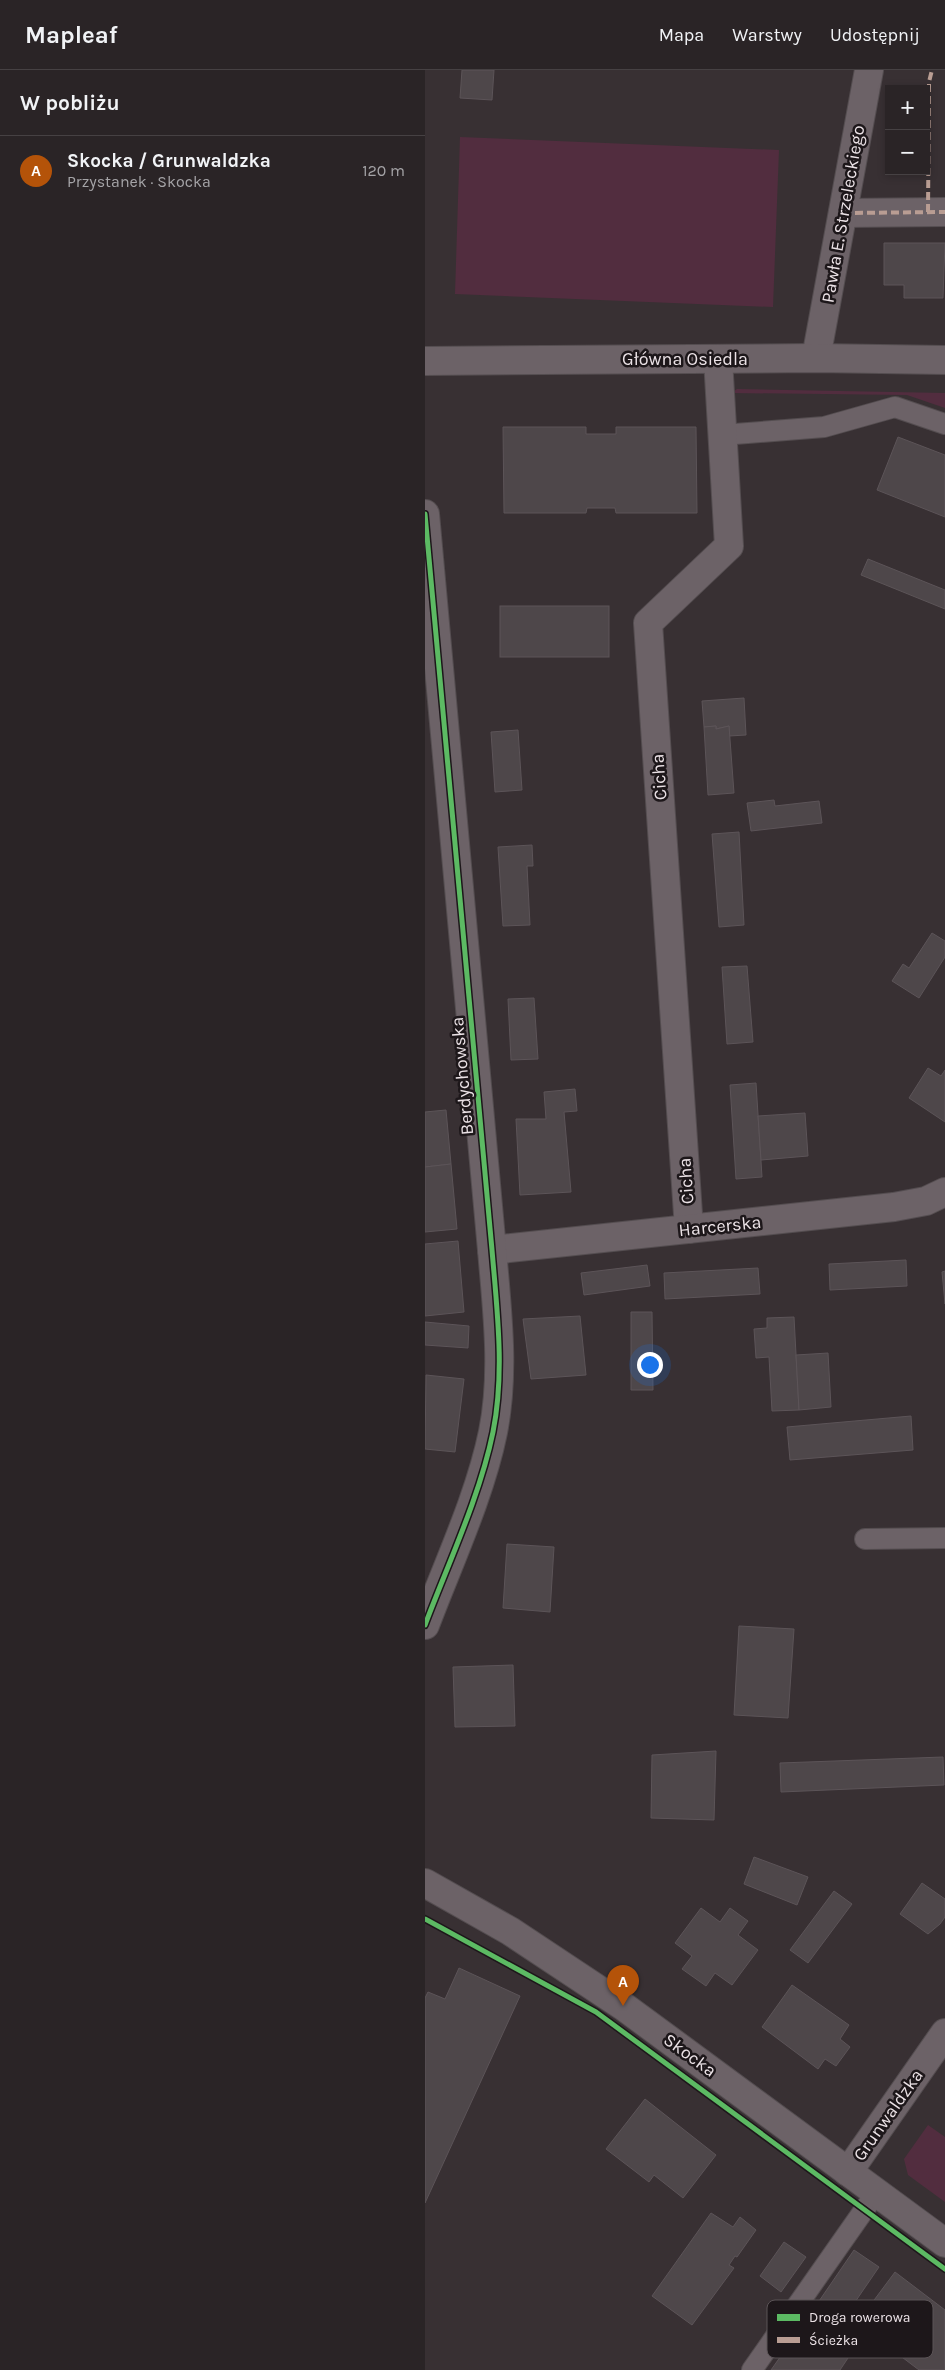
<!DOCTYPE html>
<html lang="pl">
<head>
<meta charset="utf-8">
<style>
  body { margin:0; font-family:Karla,sans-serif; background:#363032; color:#f1f3f6 }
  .controls { position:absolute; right:15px; top:15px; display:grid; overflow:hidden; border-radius:0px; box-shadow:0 2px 8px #0003 }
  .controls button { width:45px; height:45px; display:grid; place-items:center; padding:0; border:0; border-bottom:1px solid #464143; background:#2a2426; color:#f1f3f6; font:25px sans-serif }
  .you { position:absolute; left:224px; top:1294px; width:18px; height:18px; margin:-12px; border:4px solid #fff; border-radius:50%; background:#1a73e8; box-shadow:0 0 0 8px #1a73e833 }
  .badge { display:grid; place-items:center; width:32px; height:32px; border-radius:50%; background:#b45309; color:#fff; font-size:16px; font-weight:700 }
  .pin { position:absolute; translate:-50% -41px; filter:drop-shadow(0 1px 2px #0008) }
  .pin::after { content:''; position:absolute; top:26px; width:18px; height:15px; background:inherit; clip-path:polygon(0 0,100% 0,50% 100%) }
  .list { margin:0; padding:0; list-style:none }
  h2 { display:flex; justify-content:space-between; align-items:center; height:65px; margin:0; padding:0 20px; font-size:21px }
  h2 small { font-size:16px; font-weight:400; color:#a5a4a7 }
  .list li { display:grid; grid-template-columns:32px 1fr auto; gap:15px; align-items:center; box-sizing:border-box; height:70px; padding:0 20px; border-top:1px solid #464143 }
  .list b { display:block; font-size:19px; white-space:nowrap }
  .list p { margin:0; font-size:16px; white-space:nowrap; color:#a5a4a7 }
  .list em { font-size:16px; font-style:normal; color:#a5a4a7 }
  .map { position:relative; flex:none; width:520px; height:2300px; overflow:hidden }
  header { display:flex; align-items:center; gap:30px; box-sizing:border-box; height:70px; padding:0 25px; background:#2a2426; border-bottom:1px solid #464143 }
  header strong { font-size:24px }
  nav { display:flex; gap:28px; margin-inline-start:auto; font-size:18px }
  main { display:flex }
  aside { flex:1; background:#2a2426 }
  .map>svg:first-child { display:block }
  .green { fill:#522d3f }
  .building { fill:#4e474a; stroke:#5c5458 }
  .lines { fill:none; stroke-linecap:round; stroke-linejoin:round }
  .service-casing { stroke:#544d50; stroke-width:22 }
  .minor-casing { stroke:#544d50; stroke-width:30 }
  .tertiary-casing { stroke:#544d50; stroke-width:30 }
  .service { stroke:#6c6267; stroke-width:20 }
  .minor { stroke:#6c6267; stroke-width:28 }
  .tertiary { stroke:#6c6267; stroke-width:28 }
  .quiet { stroke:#b99d93; stroke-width:4; stroke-dasharray:8 4; stroke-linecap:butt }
  .cycleway-casing { stroke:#1d171a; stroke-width:8 }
  .cycleway { stroke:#5cba63; stroke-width:5 }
  .labels { text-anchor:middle; stroke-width:5; stroke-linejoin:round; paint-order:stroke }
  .street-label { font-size:18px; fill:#ebe2e6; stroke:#1d171a }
  .key { fill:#1d171a; stroke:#5b5457; stroke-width:1 }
  .key-label { font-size:14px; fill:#ebe2e6 }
</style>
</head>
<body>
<header>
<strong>Mapleaf</strong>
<nav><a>Mapa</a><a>Warstwy</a><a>Udostępnij</a></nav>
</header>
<main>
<aside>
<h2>W pobliżu<small></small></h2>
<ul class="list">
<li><span class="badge">A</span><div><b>Skocka / Grunwaldzka</b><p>Przystanek · Skocka</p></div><em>120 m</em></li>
</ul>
</aside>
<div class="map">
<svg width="520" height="2300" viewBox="0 0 520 2300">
  <rect width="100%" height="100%" fill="#383033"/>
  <g class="green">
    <polygon points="35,67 354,80 348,237 30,224"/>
    <polygon points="312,319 520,323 520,338 482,325 306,323"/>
    <polygon points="503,2055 520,2067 520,2132 483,2105 479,2089"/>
  </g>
  <g class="building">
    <polygon points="37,0 69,0 67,30 35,28"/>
    <polygon points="459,173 520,173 518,228 479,228 479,215 459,215"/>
    <polygon points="78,357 161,357 161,364 191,364 191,357 271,357 272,443 191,443 190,438 162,438 161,443 79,443"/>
    <polygon points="473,367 520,385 520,447 452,420"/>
    <polygon points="443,489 520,520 520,539 436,505"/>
    <rect x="75" y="536" width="109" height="51"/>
    <polygon points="319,628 321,665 304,666 304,656 291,659 291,656 279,657 277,631"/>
    <polygon points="291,656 291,659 304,656 309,723 283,725 279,657"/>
    <polygon points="93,660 97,720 70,722 66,662"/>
    <polygon points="349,730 350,736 394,731 397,753 326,761 322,733"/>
    <polygon points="314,762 319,855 294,857 287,764"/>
    <polygon points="107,775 108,796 102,796 105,855 78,856 73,777"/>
    <polygon points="507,863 520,871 520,887 494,928 467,911 478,894 484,898"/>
    <polygon points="322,896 328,972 302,974 297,897"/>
    <polygon points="109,928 113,989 86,990 83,929"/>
    <polygon points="503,998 516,1006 520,1000 520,1052 484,1028"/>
    <polygon points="331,1013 337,1107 311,1109 305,1015"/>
    <polygon points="150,1019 152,1041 139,1042 146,1122 95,1125 91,1049 121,1049 119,1022"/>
    <polygon points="21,1040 26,1094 0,1097 0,1042"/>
    <polygon points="380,1043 383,1086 336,1090 333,1046"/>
    <polygon points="26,1094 32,1159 0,1162 0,1097"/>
    <polygon points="33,1171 39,1242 0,1246 0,1174"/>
    <polygon points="481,1190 482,1216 405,1220 404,1194"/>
    <polygon points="222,1195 225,1216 159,1225 156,1203"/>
    <polygon points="333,1198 335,1224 240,1229 239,1203"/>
    <polygon points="520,1201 520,1234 517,1202"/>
    <polygon points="206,1242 227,1242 228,1320 206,1320"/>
    <polygon points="155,1246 161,1305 106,1309 98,1249"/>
    <polygon points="369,1247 374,1340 347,1341 344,1287 331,1288 329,1259 342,1258 342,1248"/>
    <polygon points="0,1252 44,1256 43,1278 0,1275"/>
    <polygon points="403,1283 406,1337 374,1340 371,1285"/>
    <polygon points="1,1305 39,1309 30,1382 0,1379"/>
    <polygon points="486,1346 488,1380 365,1390 362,1357"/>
    <polygon points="82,1474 129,1477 125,1542 78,1538"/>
    <polygon points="314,1556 369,1559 363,1648 309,1645"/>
    <polygon points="88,1595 90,1656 30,1657 28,1597"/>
    <polygon points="291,1681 289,1750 226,1748 227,1685"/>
    <polygon points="518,1687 519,1715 356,1722 355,1693"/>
    <polygon points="329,1787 383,1807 372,1835 319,1814"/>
    <polygon points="497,1813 520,1829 520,1847 515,1854 503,1864 475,1844"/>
    <polygon points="409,1821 427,1834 383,1893 365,1880"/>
    <polygon points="276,1838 295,1852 305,1838 323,1851 313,1865 333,1880 307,1915 290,1903 281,1916 257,1899 267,1886 250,1873"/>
    <polygon points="34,1898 95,1926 0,2133 0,1928 3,1922 20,1929"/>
    <polygon points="367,1915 424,1955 415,1969 425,1977 411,1996 400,1989 393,1999 337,1957"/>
    <polygon points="220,2029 291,2085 258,2128 229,2105 224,2112 181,2079"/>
    <polygon points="286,2143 308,2157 315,2147 331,2160 312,2187 310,2186 304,2195 309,2198 267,2255 227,2226"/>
    <polygon points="359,2172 381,2187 356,2222 335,2206"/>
    <polygon points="429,2180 454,2197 402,2273 377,2256"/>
    <polygon points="470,2202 520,2240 520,2300 494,2300 432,2253"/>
    <polygon points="377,2256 423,2288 415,2300 346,2300"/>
  </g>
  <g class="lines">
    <defs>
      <g id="service">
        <polyline points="297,365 399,357 470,337 520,354"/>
        <polyline points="440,1469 520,1468"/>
        <polyline points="327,2300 451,2123"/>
      </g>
      <g id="minor">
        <polyline points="418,143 520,142"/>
        <polyline points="391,288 444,0"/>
        <polyline points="0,291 391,288 520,290"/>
        <polyline points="264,1159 223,553 304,476 293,289"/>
        <polyline points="67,1180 469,1137 501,1131 520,1122"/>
        <polyline points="423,2102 520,1963"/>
      </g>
      <g id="tertiary">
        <path d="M0 444 67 1180C72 1240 80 1302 68 1362 55 1426 23 1494 0 1555"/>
        <polyline points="0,1813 85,1861 198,1936 520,2173"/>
      </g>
    </defs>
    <use href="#service" class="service-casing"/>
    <use href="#minor" class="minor-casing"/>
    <use href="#tertiary" class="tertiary-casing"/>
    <use href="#service" class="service"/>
    <use href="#minor" class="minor"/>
    <use href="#tertiary" class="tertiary"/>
    <g class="quiet">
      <polyline points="503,142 504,12 507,0"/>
      <polyline points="418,143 520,142"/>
    </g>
    <defs>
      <g id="cycleway">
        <path d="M0 444 67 1180C72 1240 80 1302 68 1362 55 1426 23 1494 0 1555"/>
        <polyline points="0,1849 171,1942 520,2199"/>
      </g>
    </defs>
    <use href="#cycleway" class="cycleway-casing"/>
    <use href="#cycleway" class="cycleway"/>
  </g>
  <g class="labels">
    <g class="street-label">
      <text transform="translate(418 144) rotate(-80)" y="6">Pawła E. Strzeleckiego</text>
      <text x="260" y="295">Główna Osiedla</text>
      <text transform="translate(234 707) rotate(-94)" y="6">Cicha</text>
      <text transform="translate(37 1006) rotate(-95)" y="6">Berdychowska</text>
      <text transform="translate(261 1111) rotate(-94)" y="6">Cicha</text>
      <text transform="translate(295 1156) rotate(-6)" y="6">Harcerska</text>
      <text transform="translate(265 1985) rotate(36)" y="6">Skocka</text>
      <text transform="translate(463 2045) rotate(-55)" y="6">Grunwaldzka</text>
    </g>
  </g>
  <rect x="342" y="2230" width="166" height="58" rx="8" class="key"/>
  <rect x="352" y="2244" width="23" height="7" fill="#5cba63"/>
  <rect x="352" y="2267" width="23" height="6" fill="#b99d93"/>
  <g class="key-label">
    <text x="384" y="2252">Droga rowerowa</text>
    <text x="384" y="2275">Ścieżka</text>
  </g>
</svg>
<div class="controls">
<button>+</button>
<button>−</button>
</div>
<div class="you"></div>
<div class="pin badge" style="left:198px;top:1936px">A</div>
</div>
</main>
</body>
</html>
